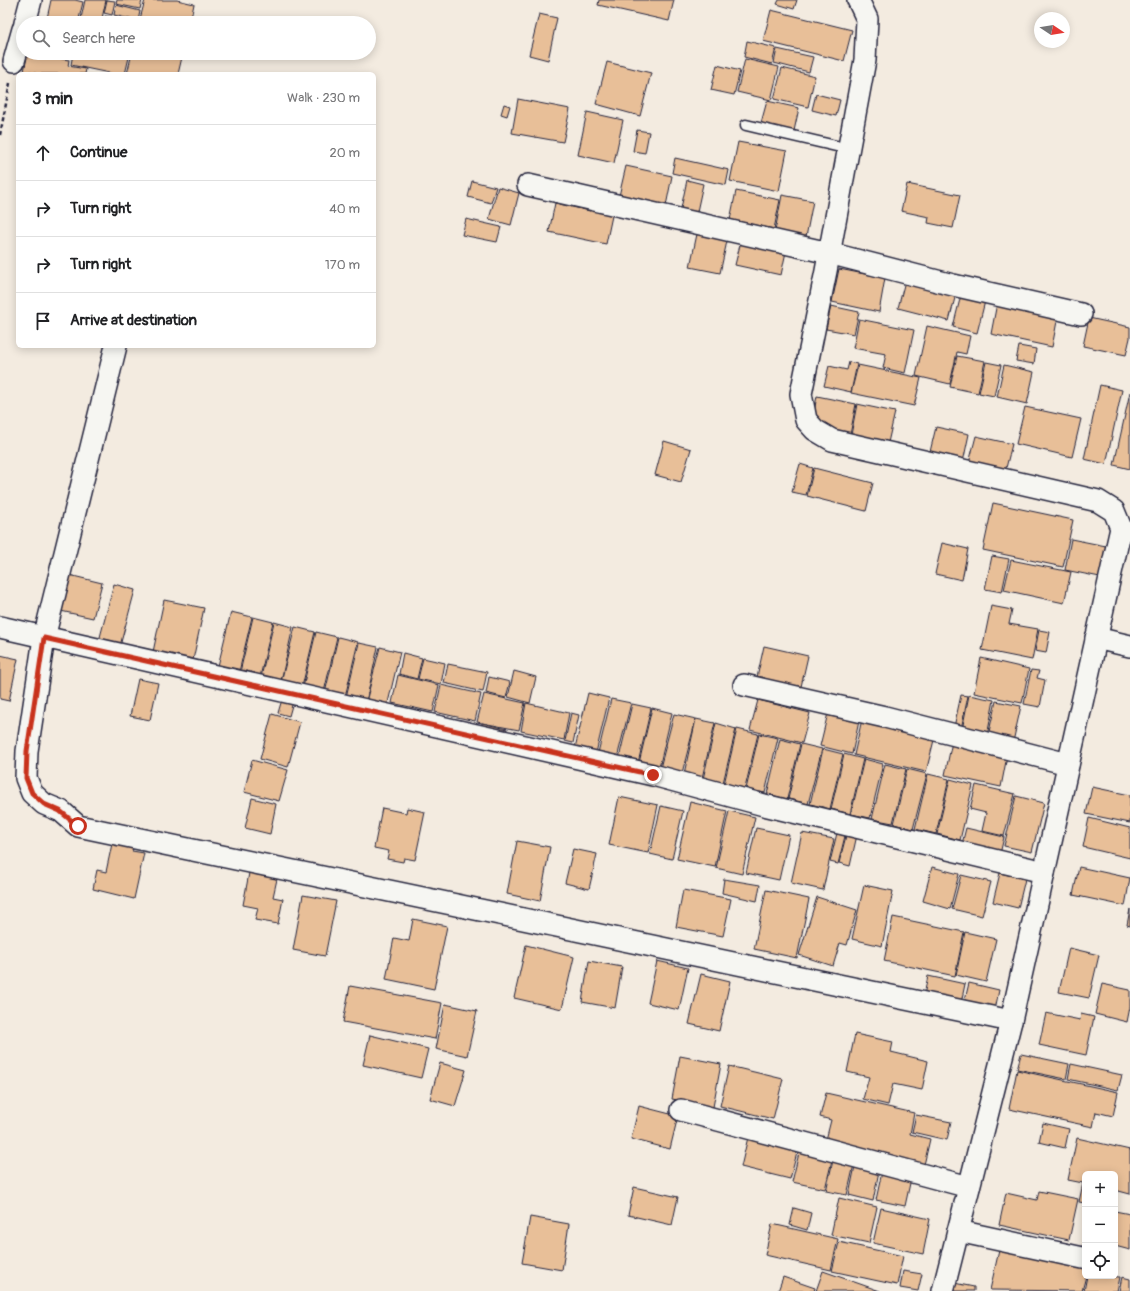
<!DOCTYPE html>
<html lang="en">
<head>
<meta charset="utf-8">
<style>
  body { margin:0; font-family:Pangolin,sans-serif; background:#f2f2f2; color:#202124 }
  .controls { position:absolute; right:12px; bottom:12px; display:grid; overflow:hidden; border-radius:6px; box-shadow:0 2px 10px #0003 }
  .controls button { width:36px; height:36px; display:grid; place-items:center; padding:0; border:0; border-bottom:1px solid #e0e0e0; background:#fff; color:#202124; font:20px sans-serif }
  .compass { position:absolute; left:1034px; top:12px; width:36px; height:36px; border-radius:50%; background:#fff; box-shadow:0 2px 10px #0003; rotate:102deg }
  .stop { position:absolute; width:12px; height:12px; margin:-9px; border:3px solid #c8321e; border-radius:50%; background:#fff }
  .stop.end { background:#c8321e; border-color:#fff; box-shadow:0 1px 4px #0008 }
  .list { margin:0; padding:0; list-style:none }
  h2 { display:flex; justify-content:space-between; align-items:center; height:52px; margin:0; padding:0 16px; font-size:17px }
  h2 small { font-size:13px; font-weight:400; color:#757577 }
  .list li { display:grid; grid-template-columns:26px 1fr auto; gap:12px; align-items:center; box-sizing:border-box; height:56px; padding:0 16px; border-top:1px solid #e0e0e0 }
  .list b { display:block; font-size:15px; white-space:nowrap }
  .list em { font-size:13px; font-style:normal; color:#757577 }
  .icon { flex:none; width:22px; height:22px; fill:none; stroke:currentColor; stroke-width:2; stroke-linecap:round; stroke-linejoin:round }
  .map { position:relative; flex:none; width:1130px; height:1291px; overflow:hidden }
  .search { position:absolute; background:#fff; box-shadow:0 2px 10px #0003; left:16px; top:16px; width:360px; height:44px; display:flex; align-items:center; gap:10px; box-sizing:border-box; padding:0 14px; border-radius:22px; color:#757577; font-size:15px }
  .panel { position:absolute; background:#fff; box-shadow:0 2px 10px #0003; left:16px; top:72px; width:360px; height:276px; border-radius:6px }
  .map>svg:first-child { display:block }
  .building { fill:#e8bf98; stroke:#22223b }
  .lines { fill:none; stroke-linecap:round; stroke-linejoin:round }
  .service-casing { stroke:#22223b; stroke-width:13 }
  .minor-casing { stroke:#22223b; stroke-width:24 }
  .path { stroke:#22223b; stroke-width:2.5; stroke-dasharray:4 3; stroke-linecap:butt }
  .service { stroke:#f6f6f2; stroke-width:10 }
  .minor { stroke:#f6f6f2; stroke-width:21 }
  .route { stroke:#c8321e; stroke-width:5 }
</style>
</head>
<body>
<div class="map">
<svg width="1130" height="1291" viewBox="0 0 1130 1291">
  <rect width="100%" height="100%" fill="#f3ebe0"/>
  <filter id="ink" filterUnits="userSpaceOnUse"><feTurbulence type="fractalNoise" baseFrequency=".025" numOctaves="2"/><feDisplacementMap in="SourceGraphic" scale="8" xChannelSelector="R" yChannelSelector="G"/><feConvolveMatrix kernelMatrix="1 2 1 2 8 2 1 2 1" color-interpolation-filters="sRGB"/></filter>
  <g filter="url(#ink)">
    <g class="building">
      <polygon points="51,0 75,0 83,2 78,23 46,23"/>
      <polygon points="85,0 106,0 101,23 80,23"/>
      <polygon points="107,0 115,1 112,15 104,13"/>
      <polygon points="117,0 142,0 140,9 116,4"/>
      <polygon points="145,0 177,0 194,4 190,23 139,23"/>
      <polygon points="599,0 674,0 669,21 598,5"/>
      <polygon points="779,0 797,0 794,9 777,4"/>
      <polygon points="116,5 140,11 138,21 114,15"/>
      <polygon points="771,10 852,30 844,61 763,41"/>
      <polygon points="539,14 557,18 548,60 529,55"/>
      <polygon points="105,16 137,23 103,23"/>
      <polygon points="747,41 776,48 772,64 744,57"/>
      <polygon points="777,49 813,57 809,72 774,63"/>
      <polygon points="28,53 69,60 68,66 86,69 85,74 39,74 24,71"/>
      <polygon points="49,53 71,53 70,58"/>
      <polygon points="73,53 130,53 125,74 114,74 71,65"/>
      <polygon points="132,53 183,53 178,74 127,74"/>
      <polygon points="745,59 779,67 771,100 737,92"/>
      <polygon points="607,62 651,73 640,116 596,104"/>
      <polygon points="717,65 740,71 734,95 711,90"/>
      <polygon points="782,68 815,76 808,107 774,99"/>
      <polygon points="816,94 840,100 836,116 812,110"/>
      <polygon points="518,99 570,109 563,142 512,133"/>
      <polygon points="767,101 799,108 794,131 761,123"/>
      <polygon points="504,104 510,106 507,116 501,114"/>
      <polygon points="587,112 623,120 614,163 578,155"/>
      <polygon points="637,130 649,132 645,153 633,151"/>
      <polygon points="738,142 787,151 779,191 730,181"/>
      <polygon points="675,158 729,170 726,185 672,173"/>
      <polygon points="626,166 672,176 666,206 619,196"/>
      <polygon points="687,180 703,184 696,216 680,213"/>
      <polygon points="472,181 496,187 491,203 468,197"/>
      <polygon points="907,184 960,195 953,228 928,223 929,217 901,211"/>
      <polygon points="498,187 519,193 511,225 489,219"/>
      <polygon points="736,191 780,200 774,229 730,220"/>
      <polygon points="782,195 813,201 806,237 775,231"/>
      <polygon points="555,203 590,211 591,206 613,211 606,244 549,232"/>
      <polygon points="466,219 501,227 497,242 462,235"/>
      <polygon points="697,234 727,241 720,273 690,267"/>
      <polygon points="742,237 787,247 781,275 735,265"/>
      <polygon points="839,269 885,278 879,312 832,302"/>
      <polygon points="906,277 957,290 949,321 898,308"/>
      <polygon points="961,295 985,301 977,333 953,327"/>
      <polygon points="997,303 1058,316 1052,347 991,334"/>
      <polygon points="831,306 859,312 854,334 826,329"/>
      <polygon points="1089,318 1130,327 1130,338 1126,355 1083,346"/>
      <polygon points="859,319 914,330 905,373 883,368 886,354 853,348"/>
      <polygon points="927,326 970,336 966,354 957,352 950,384 916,376"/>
      <polygon points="1019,346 1036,349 1034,364 1016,361"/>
      <polygon points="957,356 985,361 978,393 950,387"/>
      <polygon points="849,362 857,364 851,392 824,386 829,366 847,370"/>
      <polygon points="986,362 1001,365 994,396 979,393"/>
      <polygon points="858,365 921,378 914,406 851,393"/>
      <polygon points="1004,365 1034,372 1027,404 997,397"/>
      <polygon points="1100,385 1122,390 1106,464 1084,459"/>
      <polygon points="1130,392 1130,469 1114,465"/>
      <polygon points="817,396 856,404 849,440 813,417"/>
      <polygon points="857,404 895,412 887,447 850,440"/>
      <polygon points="1025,407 1081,419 1072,457 1016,444"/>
      <polygon points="936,427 969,434 962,467 928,460"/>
      <polygon points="976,436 1012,444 1004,476 968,467"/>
      <polygon points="664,441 691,449 681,482 655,475"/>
      <polygon points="800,464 813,468 806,495 792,492"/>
      <polygon points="814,468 873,483 866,511 807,496"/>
      <polygon points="993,503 1073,520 1063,567 983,550"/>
      <polygon points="1071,539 1106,546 1100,577 1065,570"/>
      <polygon points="942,543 968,549 962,580 935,574"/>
      <polygon points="992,556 1009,559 1002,592 985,589"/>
      <polygon points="1011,560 1071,572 1064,603 1004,590"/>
      <polygon points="65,574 102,583 93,618 56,610"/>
      <polygon points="114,584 135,590 120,646 99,641"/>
      <polygon points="164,600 204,608 193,660 153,652"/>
      <polygon points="991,606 1012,610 1009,624 1038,629 1032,660 982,650"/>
      <polygon points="231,612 252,617 239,672 218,666"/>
      <polygon points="253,617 273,622 260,677 240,672"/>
      <polygon points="274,622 293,627 281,681 261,677"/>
      <polygon points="295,627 315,632 302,687 281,682"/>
      <polygon points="1039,630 1050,632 1046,653 1035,651"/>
      <polygon points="316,632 337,637 324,692 303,687"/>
      <polygon points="338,637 358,642 345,697 325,693"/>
      <polygon points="359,643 378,647 366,702 346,697"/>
      <polygon points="764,646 808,656 800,691 756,682"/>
      <polygon points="380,647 400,652 387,707 366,702"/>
      <polygon points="403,653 422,658 417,679 399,674"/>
      <polygon points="0,655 18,659 9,701 0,699"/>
      <polygon points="423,658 445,663 441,684 418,679"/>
      <polygon points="981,658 1029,669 1022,703 974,693"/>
      <polygon points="448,664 487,672 483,692 444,683"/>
      <polygon points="1031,670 1039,671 1037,678 1045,680 1040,707 1024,704"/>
      <polygon points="514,671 536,677 530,703 508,697"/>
      <polygon points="398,675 439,685 433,712 392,703"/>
      <polygon points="489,677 510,682 506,698 486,693"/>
      <polygon points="138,679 158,683 150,720 130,716"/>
      <polygon points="441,685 481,694 475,721 435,712"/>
      <polygon points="588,693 609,698 596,753 575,748"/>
      <polygon points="484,694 525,703 519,730 477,722"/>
      <polygon points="961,695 968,696 961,729 954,727"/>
      <polygon points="969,695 994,700 987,736 962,730"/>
      <polygon points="283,696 294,698 289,716 278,713"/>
      <polygon points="611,699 631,703 617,758 598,753"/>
      <polygon points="758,700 810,713 802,743 750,730"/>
      <polygon points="996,701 1021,706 1013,742 988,736"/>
      <polygon points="526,703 569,713 564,740 521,731"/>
      <polygon points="632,704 651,708 638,763 619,758"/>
      <polygon points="652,708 672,713 659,768 639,763"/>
      <polygon points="571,713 579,715 573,743 565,741"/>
      <polygon points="828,713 859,721 852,754 820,746"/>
      <polygon points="272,714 300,722 288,767 260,759"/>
      <polygon points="674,714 696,719 682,773 660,768"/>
      <polygon points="696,719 715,723 702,778 684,774"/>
      <polygon points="862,719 935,736 926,772 854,755"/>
      <polygon points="482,723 507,729 504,740 480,735"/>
      <polygon points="716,723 736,729 723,783 703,779"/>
      <polygon points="737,729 758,734 745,788 724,784"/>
      <polygon points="759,734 778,738 765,793 746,789"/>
      <polygon points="953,737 1007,756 1001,787 945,775"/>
      <polygon points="780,739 800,744 787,799 767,794"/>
      <polygon points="801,744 822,749 808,804 788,799"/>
      <polygon points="823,749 843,754 830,809 810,804"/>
      <polygon points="844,754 863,759 850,814 831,809"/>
      <polygon points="864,759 883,764 870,818 851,814"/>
      <polygon points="252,760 288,770 279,801 244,792"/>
      <polygon points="885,764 906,769 893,823 872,819"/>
      <polygon points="907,769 927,774 913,829 894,824"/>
      <polygon points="928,774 949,779 936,834 915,829"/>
      <polygon points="950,779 973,785 960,840 937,834"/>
      <polygon points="976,785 1015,794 1004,836 982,831 986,813 970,809"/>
      <polygon points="1092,787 1130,795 1130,823 1086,814"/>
      <polygon points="1016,796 1044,803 1032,852 1004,846"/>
      <polygon points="619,797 658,805 648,853 609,845"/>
      <polygon points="252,798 276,804 270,834 245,828"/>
      <polygon points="690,802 727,811 715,867 677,859"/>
      <polygon points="661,806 683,811 672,859 650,854"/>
      <polygon points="382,808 406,813 407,808 425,812 415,860 404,858 403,862 387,859 389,851 374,848"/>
      <polygon points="729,811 755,817 742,874 716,868"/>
      <polygon points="1089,818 1130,828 1130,858 1083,847"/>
      <polygon points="756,828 789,835 779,880 746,873"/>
      <polygon points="966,828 1004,837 1000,854 962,844"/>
      <polygon points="847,832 857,835 850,866 839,863"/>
      <polygon points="802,833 834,839 823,890 791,883"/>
      <polygon points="837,833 845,836 838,864 830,862"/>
      <polygon points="113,839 134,844 132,851 144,853 134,899 93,889 97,870 106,872"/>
      <polygon points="517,841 550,847 540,901 507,894"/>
      <polygon points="573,849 597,854 589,889 565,883"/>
      <polygon points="932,867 959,874 950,909 923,901"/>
      <polygon points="1079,867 1130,878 1125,906 1073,895"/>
      <polygon points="249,873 277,879 273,897 283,899 278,924 255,920 258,908 243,905"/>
      <polygon points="1000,873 1025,879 1018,908 993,902"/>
      <polygon points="961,875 991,882 982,916 952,909"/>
      <polygon points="724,879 760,885 757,901 722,893"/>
      <polygon points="864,885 893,891 882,946 852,939"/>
      <polygon points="683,890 731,899 723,936 676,927"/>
      <polygon points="766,890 809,899 797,958 754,949"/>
      <polygon points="303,895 336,901 325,956 293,950"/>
      <polygon points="817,897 857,910 847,945 840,943 833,966 799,955"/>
      <polygon points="1130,909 1130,926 1127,925"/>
      <polygon points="893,917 964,932 955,976 884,961"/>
      <polygon points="413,919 447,926 434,989 386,979 394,938 409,941"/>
      <polygon points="965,932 996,939 986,982 956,975"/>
      <polygon points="526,945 574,957 562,1009 514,998"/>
      <polygon points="1069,948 1099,955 1089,998 1059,992"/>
      <polygon points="589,961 622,967 615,1008 582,1002"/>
      <polygon points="657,961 688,968 679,1010 648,1003"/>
      <polygon points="701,974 730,981 719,1031 689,1024"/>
      <polygon points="928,976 965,984 960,1008 923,1000"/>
      <polygon points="969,983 999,990 994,1015 963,1008"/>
      <polygon points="1102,984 1130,990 1130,1007 1127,1022 1095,1014"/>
      <polygon points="350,986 442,1003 435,1039 343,1022"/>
      <polygon points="445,1004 477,1011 467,1056 436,1049"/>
      <polygon points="1046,1013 1080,1020 1081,1014 1094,1017 1086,1055 1039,1045"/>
      <polygon points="855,1034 893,1042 891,1052 928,1061 922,1090 893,1084 888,1105 863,1099 869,1077 847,1072"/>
      <polygon points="370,1035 428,1049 421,1078 363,1065"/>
      <polygon points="1021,1054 1069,1064 1066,1079 1017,1069"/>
      <polygon points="680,1056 721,1064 713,1107 672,1099"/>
      <polygon points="440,1063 466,1070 455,1106 430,1099"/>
      <polygon points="1071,1064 1122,1075 1118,1090 1068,1079"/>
      <polygon points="729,1066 783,1079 773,1119 720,1106"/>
      <polygon points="1017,1070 1118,1092 1113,1116 1096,1112 1093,1127 1009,1109"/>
      <polygon points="826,1093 914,1113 910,1134 930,1139 924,1165 825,1144 831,1120 820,1117"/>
      <polygon points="639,1106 678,1116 670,1149 631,1139"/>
      <polygon points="916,1115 951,1122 947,1140 912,1132"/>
      <polygon points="1043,1123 1069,1129 1065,1148 1039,1142"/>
      <polygon points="748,1137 798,1149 790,1179 741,1167"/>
      <polygon points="1077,1138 1130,1150 1130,1194 1115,1190 1115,1174 1085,1174 1085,1203 1079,1202 1083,1183 1068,1180"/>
      <polygon points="800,1149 833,1156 825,1189 792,1182"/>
      <polygon points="834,1156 855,1160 847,1195 826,1191"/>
      <polygon points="856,1161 880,1166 873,1201 849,1195"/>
      <polygon points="883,1167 912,1174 905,1206 876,1200"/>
      <polygon points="634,1187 678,1197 672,1225 628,1215"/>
      <polygon points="1039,1191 1078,1199 1069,1240 999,1225 1006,1193 1037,1200"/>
      <polygon points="839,1198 877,1207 869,1243 831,1235"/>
      <polygon points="794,1208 811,1213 807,1230 790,1225"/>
      <polygon points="881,1208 930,1219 923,1254 873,1243"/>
      <polygon points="1115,1211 1130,1214 1130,1250 1115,1246"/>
      <polygon points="530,1217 569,1224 562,1270 522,1263"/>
      <polygon points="772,1224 838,1239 831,1270 765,1255"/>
      <polygon points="839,1242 903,1256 897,1285 832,1271"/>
      <polygon points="1000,1246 1085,1265 1086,1276 1082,1291 990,1290"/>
      <polygon points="823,1271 880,1291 816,1291"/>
      <polygon points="903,1271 922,1274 918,1291 900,1288"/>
      <polygon points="1087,1276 1120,1277 1117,1291 1084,1291"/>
      <polygon points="783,1277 815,1288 814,1291 778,1291"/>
      <polygon points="1122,1277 1130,1279 1130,1291 1119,1291"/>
      <polygon points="954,1283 974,1287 974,1291 952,1291"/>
    </g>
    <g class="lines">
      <defs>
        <polyline id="service" points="746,125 849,149"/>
        <g id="minor">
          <polyline points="858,0 867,19 865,60 826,271 801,394 806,420 815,430 832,440 1098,501 1114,511 1121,528 1011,1021 943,1291"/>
          <polyline points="25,23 31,0"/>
          <polyline points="14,61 23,29"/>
          <polyline points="528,185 829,253 953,285 1081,314"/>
          <polyline points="116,346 44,638 27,751 26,778 32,793 44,804 61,811 78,826 1011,1021"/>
          <polyline points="0,627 653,775 764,805 1044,872"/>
          <polyline points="1096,638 1130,646"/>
          <polyline points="744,685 885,717 1068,764"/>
          <polyline points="681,1110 969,1187"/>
          <polyline points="958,1231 1083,1258"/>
        </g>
      </defs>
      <use href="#service" class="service-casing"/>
      <use href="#minor" class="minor-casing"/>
      <polyline class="path" points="0,135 10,83"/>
      <use href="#service" class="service"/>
      <use href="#minor" class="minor"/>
    </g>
  </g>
  <g class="lines" filter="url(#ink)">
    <polyline class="route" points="78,826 60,811 44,804 32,793 26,778 27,751 44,638 653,775"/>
  </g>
</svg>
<div class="controls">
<button>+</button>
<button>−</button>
<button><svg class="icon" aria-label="locate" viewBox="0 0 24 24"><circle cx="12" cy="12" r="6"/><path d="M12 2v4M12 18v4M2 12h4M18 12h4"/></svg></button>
</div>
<svg class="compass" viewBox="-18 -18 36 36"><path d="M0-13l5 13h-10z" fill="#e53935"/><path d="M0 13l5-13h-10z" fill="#757577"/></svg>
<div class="stop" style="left:78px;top:826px"></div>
<div class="stop end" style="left:653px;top:775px"></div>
<div class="search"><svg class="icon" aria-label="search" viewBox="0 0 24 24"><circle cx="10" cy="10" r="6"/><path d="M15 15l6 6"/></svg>Search here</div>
<section class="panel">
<h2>3 min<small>Walk · 230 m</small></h2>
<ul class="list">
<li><svg class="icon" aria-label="ahead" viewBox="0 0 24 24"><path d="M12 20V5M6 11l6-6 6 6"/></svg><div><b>Continue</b></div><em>20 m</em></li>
<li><svg class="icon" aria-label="right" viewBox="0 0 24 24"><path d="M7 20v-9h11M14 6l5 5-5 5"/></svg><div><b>Turn right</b></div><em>40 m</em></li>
<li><svg class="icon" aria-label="right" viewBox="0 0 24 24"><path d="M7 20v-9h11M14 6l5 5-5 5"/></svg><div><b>Turn right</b></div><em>170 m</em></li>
<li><svg class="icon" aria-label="arrive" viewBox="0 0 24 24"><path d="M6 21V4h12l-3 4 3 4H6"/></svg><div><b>Arrive at destination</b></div></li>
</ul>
</section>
</div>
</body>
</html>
